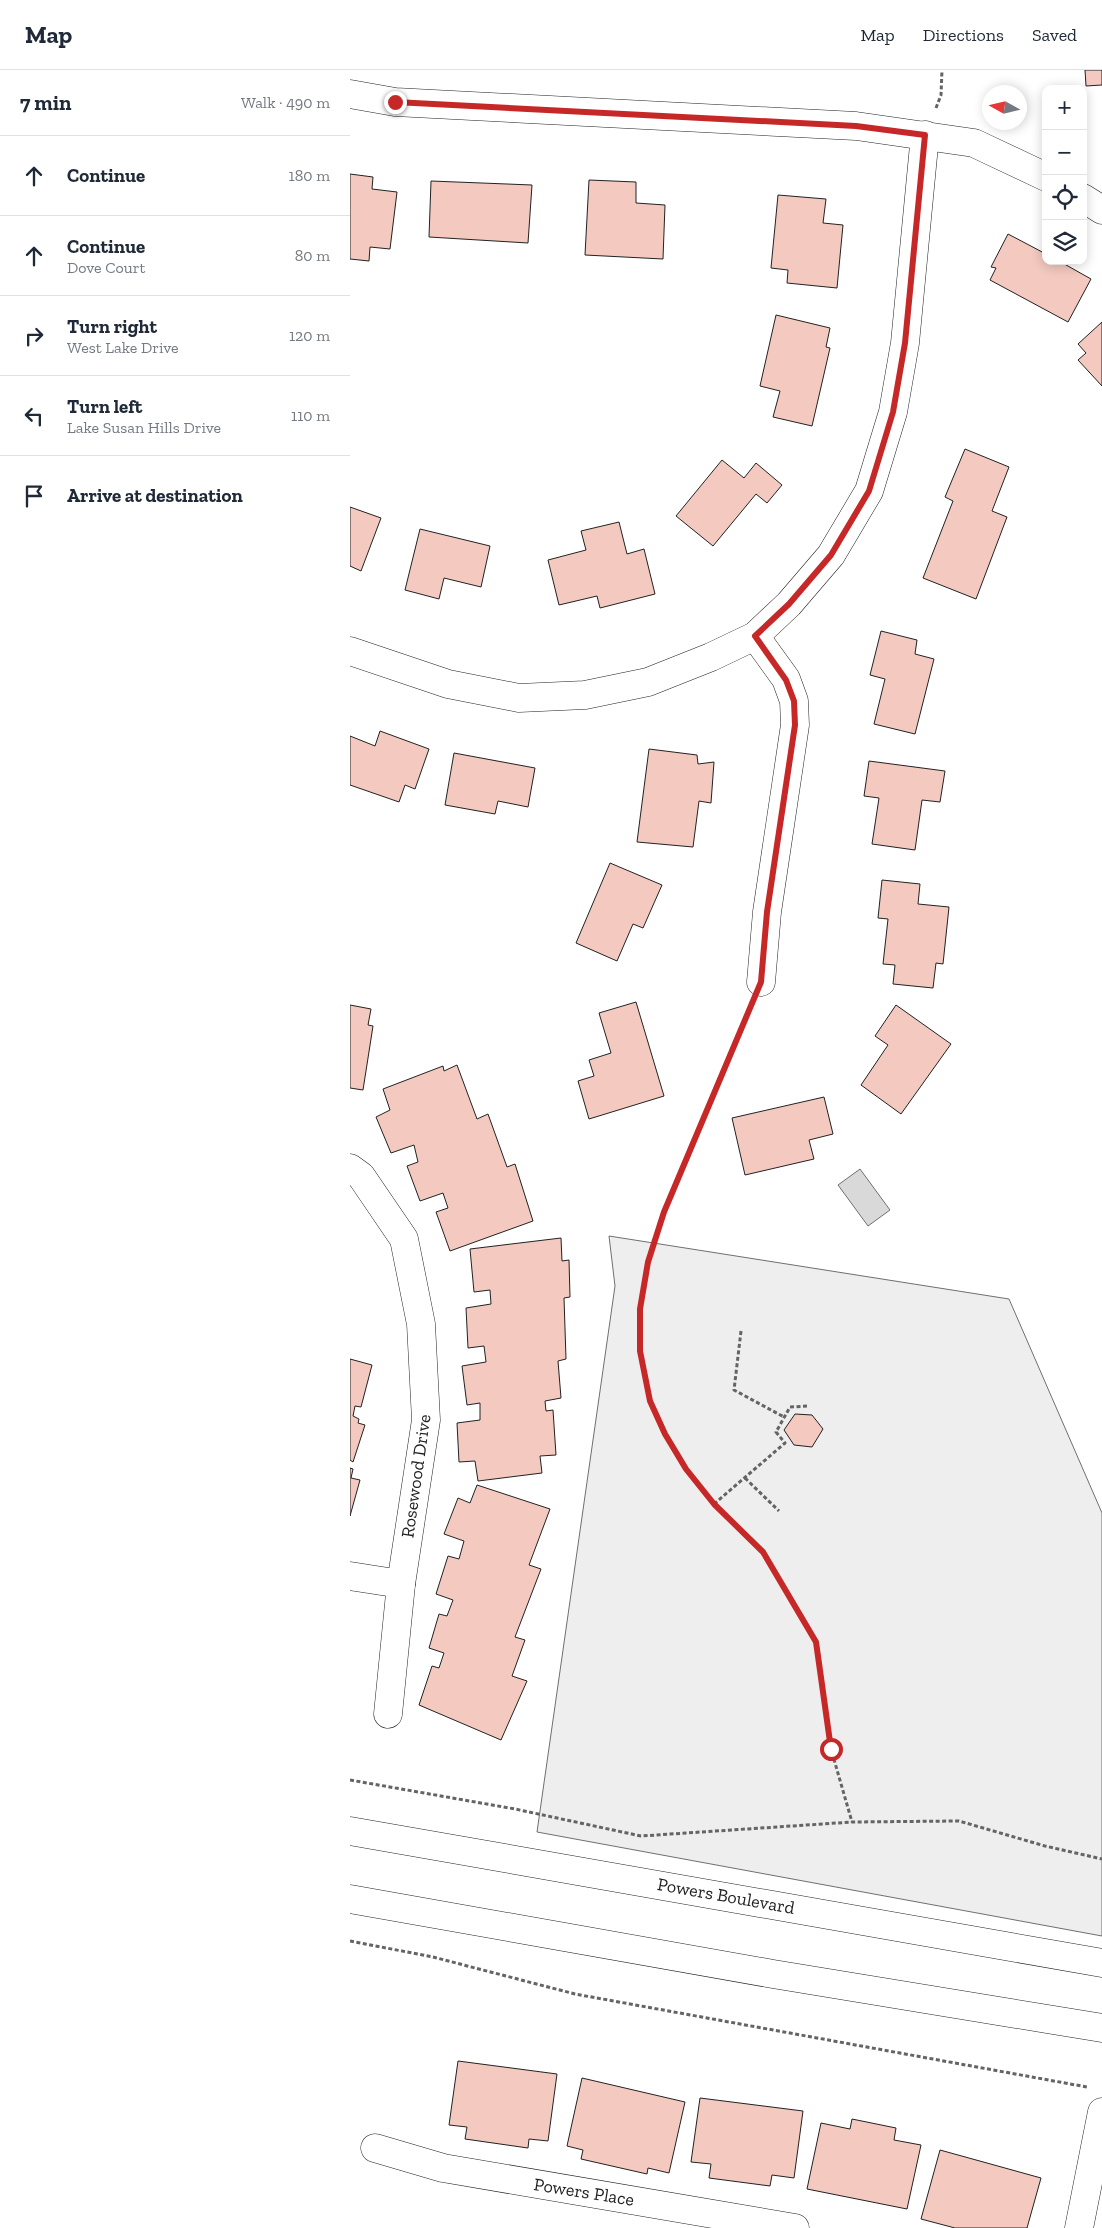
<!DOCTYPE html>
<html lang="en">
<head>
<meta charset="utf-8">
<style>
  body { margin:0; font-family:"Zilla Slab",serif; background:#f6f6f7; color:#1f2937 }
  .controls { position:absolute; right:15px; top:15px; display:grid; overflow:hidden; border-radius:10px; box-shadow:0 2px 12px #0003 }
  .controls button { width:45px; height:45px; display:grid; place-items:center; padding:0; border:0; border-bottom:1px solid #e0e1e3; background:#fff; color:#1f2937; font:25px sans-serif }
  .compass { position:absolute; left:632px; top:15px; width:45px; height:45px; border-radius:50%; background:#fff; box-shadow:0 2px 12px #0003; rotate:278deg }
  .stop { position:absolute; width:15px; height:15px; margin:-11px; border:4px solid #c62828; border-radius:50%; background:#fff }
  .stop.end { background:#c62828; border-color:#fff; box-shadow:0 1px 5px #0008 }
  .list { margin:0; padding:0; list-style:none }
  h2 { display:flex; justify-content:space-between; align-items:center; height:65px; margin:0; padding:0 20px; font-size:21px }
  h2 small { font-size:16px; font-weight:400; color:#747a83 }
  .list li { display:grid; grid-template-columns:32px 1fr auto; gap:15px; align-items:center; box-sizing:border-box; height:80px; padding:0 20px; border-top:1px solid #e0e1e3 }
  .list b { display:block; font-size:19px; white-space:nowrap }
  .list p { margin:0; font-size:16px; white-space:nowrap; color:#747a83 }
  .list em { font-size:16px; font-style:normal; color:#747a83 }
  .icon { flex:none; width:28px; height:28px; fill:none; stroke:currentColor; stroke-width:2; stroke-linecap:round; stroke-linejoin:round }
  .map { position:relative; flex:none; width:752px; height:2158px; overflow:hidden }
  header { display:flex; align-items:center; gap:30px; box-sizing:border-box; height:70px; padding:0 25px; background:#fff; border-bottom:1px solid #e0e1e3 }
  header strong { font-size:24px }
  nav { display:flex; gap:28px; margin-inline-start:auto; font-size:18px }
  main { display:flex }
  aside { flex:1; background:#fff }
  .map>svg:first-child { display:block }
  .green { fill:#eee; stroke:#6f6f6f }
  .water { fill:#d9d9d9; stroke:#6f6f6f }
  .building { fill:#f3c9c0; stroke:#222 }
  .lines { fill:none; stroke-linecap:round; stroke-linejoin:round }
  .minor-casing { stroke:#222; stroke-width:29 }
  .secondary-casing { stroke:#222; stroke-width:29 }
  .path { stroke:#646464; stroke-width:3; stroke-dasharray:4 2.5; stroke-linecap:butt }
  .minor { stroke:#fff; stroke-width:28 }
  .secondary { stroke:#fff; stroke-width:28 }
  .route { stroke:#c62828; stroke-width:6 }
  .labels { text-anchor:middle; stroke-width:4; stroke-linejoin:round; paint-order:stroke }
  .street-label { font-size:18px; fill:#222; stroke:#fff }
</style>
</head>
<body>
<header>
<strong>Map</strong>
<nav><a>Map</a><a>Directions</a><a>Saved</a></nav>
</header>
<main>
<aside>
<h2>7 min<small>Walk · 490 m</small></h2>
<ul class="list">
<li><svg class="icon" aria-label="ahead" viewBox="0 0 24 24"><path d="M12 20V5M6 11l6-6 6 6"/></svg><div><b>Continue</b></div><em>180 m</em></li>
<li><svg class="icon" aria-label="ahead" viewBox="0 0 24 24"><path d="M12 20V5M6 11l6-6 6 6"/></svg><div><b>Continue</b><p>Dove Court</p></div><em>80 m</em></li>
<li><svg class="icon" aria-label="right" viewBox="0 0 24 24"><path d="M7 20v-9h11M14 6l5 5-5 5"/></svg><div><b>Turn right</b><p>West Lake Drive</p></div><em>120 m</em></li>
<li><svg class="icon" aria-label="left" viewBox="0 0 24 24"><path d="M17 20v-9H6M10 6l-5 5 5 5"/></svg><div><b>Turn left</b><p>Lake Susan Hills Drive</p></div><em>110 m</em></li>
<li><svg class="icon" aria-label="arrive" viewBox="0 0 24 24"><path d="M6 21V4h12l-3 4 3 4H6"/></svg><div><b>Arrive at destination</b></div></li>
</ul>
</aside>
<div class="map">
<svg width="752" height="2158" viewBox="0 0 752 2158">
  <rect width="100%" height="100%" fill="#fff"/>
  <polygon class="green" points="259,1166 659,1229 752,1443 752,1866 187,1762 265,1216"/>
  <polygon class="water" points="510,1099 540,1140 518,1156 488,1115"/>
  <g class="building">
    <polygon points="735,0 752,0 752,15 736,16"/>
    <polygon points="0,104 23,107 22,119 47,122 40,179 20,177 19,191 0,189"/>
    <polygon points="239,110 286,112 286,133 315,135 313,189 235,185"/>
    <polygon points="81,111 182,115 178,173 79,167"/>
    <polygon points="428,125 476,129 473,153 493,155 487,218 437,213 438,200 421,198"/>
    <polygon points="658,164 696,184 696,191 709,191 741,209 718,252 640,210 646,198 641,197"/>
    <polygon points="426,245 480,258 476,277 480,278 462,356 423,347 430,321 410,316"/>
    <polygon points="752,252 752,316 728,290 736,283 728,274"/>
    <polygon points="615,379 659,397 642,441 657,447 626,529 573,508 603,431 595,427"/>
    <polygon points="372,390 394,408 406,393 432,415 417,433 406,424 363,476 326,446"/>
    <polygon points="0,437 31,448 11,501 0,496"/>
    <polygon points="269,452 277,484 294,479 305,524 250,538 247,526 209,535 198,490 236,480 231,461"/>
    <polygon points="70,459 140,476 131,517 94,508 89,529 55,520"/>
    <polygon points="531,561 567,570 565,584 584,589 565,664 524,654 535,609 520,605"/>
    <polygon points="30,661 79,679 65,719 55,715 49,732 0,715 0,666 25,676"/>
    <polygon points="299,679 347,685 348,694 364,692 361,733 349,731 343,777 287,772"/>
    <polygon points="104,683 185,698 178,737 148,731 145,744 95,735"/>
    <polygon points="519,691 595,701 590,732 572,730 565,780 522,774 529,728 514,726"/>
    <polygon points="260,793 312,815 293,858 283,854 267,891 226,873"/>
    <polygon points="532,810 570,814 568,834 599,837 593,894 586,893 583,918 543,914 545,895 533,894 538,849 528,848"/>
    <polygon points="286,932 314,1026 239,1049 228,1011 244,1006 239,990 261,983 249,943"/>
    <polygon points="0,935 21,939 18,955 23,956 13,1020 0,1018"/>
    <polygon points="546,935 601,974 551,1044 511,1015 538,975 525,966"/>
    <polygon points="107,995 127,1049 138,1044 157,1097 165,1094 183,1151 100,1181 86,1142 98,1138 93,1123 70,1131 57,1096 68,1092 64,1075 41,1083 26,1047 40,1040 33,1019 93,996 94,1001"/>
    <polygon points="474,1027 483,1064 459,1070 464,1089 395,1105 382,1048"/>
    <polygon points="211,1168 212,1191 219,1190 220,1227 214,1228 216,1289 208,1291 211,1328 195,1331 196,1341 203,1340 206,1385 190,1386 192,1403 128,1411 125,1391 109,1392 107,1353 130,1350 130,1333 117,1335 112,1296 136,1292 134,1276 118,1278 116,1238 141,1234 140,1220 124,1222 120,1179"/>
    <polygon points="0,1289 22,1295 11,1337 5,1336 3,1346 9,1349 8,1353 15,1355 3,1392 0,1390"/>
    <polygon points="445,1344 462,1345 473,1359 462,1377 444,1375 434,1360"/>
    <polygon points="0,1398 3,1399 1,1408 10,1410 0,1446"/>
    <polygon points="127,1415 200,1439 179,1495 191,1499 165,1567 175,1570 162,1606 177,1611 151,1670 69,1635 82,1596 89,1598 94,1583 79,1578 89,1544 97,1546 103,1530 86,1524 98,1486 109,1489 114,1471 94,1464 108,1428 120,1433"/>
    <polygon points="108,1991 207,2004 198,2071 179,2069 178,2078 115,2069 117,2057 99,2055"/>
    <polygon points="232,2008 335,2032 319,2103 298,2098 297,2104 231,2089 233,2080 217,2076"/>
    <polygon points="350,2028 453,2041 444,2108 422,2105 420,2116 359,2108 361,2094 341,2092"/>
    <polygon points="502,2049 546,2058 544,2070 571,2075 557,2139 457,2119 471,2053 500,2059"/>
    <polygon points="590,2080 691,2108 677,2158 605,2158 571,2149"/>
  </g>
  <g class="lines">
    <defs>
      <g id="minor">
        <polyline points="0,24 45,32 506,56 624,73 696,107"/>
        <polyline points="733,128 752,140"/>
        <polyline points="405,566 436,609 444,631 445,655 417,842 411,912"/>
        <polyline points="0,581 98,614 169,628 235,625 298,612 361,587 405,566 439,534 481,485 519,421 543,342 555,273 575,65"/>
        <polyline points="0,1098 11,1106 54,1169 71,1254 76,1350 51,1514 38,1644"/>
        <polyline points="0,1506 51,1514"/>
        <polyline points="25,2078 93,2098 445,2158"/>
        <polyline points="729,2158 752,2042"/>
      </g>
      <g id="secondary">
        <polyline points="0,1761 752,1893"/>
        <polyline points="0,1829 423,1904 752,1958"/>
      </g>
    </defs>
    <use href="#minor" class="minor-casing"/>
    <use href="#secondary" class="secondary-casing"/>
    <g class="path">
      <polyline points="586,38 591,25 592,0"/>
      <polyline points="399,940 314,1142 298,1192 290,1239 290,1281 300,1331 315,1364 336,1399 364,1434 413,1482 466,1572 481,1679 502,1752"/>
      <polyline points="391,1261 384,1320 434,1347"/>
      <polyline points="395,1408 429,1441"/>
      <polyline points="364,1434 435,1373 426,1362 440,1337 458,1336"/>
      <polyline points="0,1710 165,1739 291,1766 502,1752 609,1751 695,1776 752,1789"/>
      <polyline points="0,1871 83,1887 225,1924 737,2017"/>
    </g>
    <use href="#minor" class="minor"/>
    <use href="#secondary" class="secondary"/>
  </g>
  <g class="lines">
    <polyline class="route" points="45,32 506,56 575,65 555,273 543,342 519,421 481,485 439,534 405,566 436,610 444,631 445,655 417,842 411,912 314,1142 298,1192 290,1239 290,1281 300,1331 315,1364 336,1399 364,1434 413,1482 466,1572 481,1679"/>
  </g>
  <g class="labels">
    <g class="street-label">
      <text transform="translate(66 1406) rotate(-82)" y="6">Rosewood Drive</text>
      <text transform="translate(376 1826) rotate(10)" y="6">Powers Boulevard</text>
      <text transform="translate(234 2122) rotate(9)" y="6">Powers Place</text>
    </g>
  </g>
</svg>
<div class="controls">
<button>+</button>
<button>−</button>
<button><svg class="icon" aria-label="locate" viewBox="0 0 24 24"><circle cx="12" cy="12" r="6"/><path d="M12 2v4M12 18v4M2 12h4M18 12h4"/></svg></button>
<button><svg class="icon" aria-label="layers" viewBox="0 0 24 24"><path d="M12 4l9 5-9 5-9-5zM3 14l9 5 9-5"/></svg></button>
</div>
<svg class="compass" viewBox="-18 -18 36 36"><path d="M0-13l5 13h-10z" fill="#e53935"/><path d="M0 13l5-13h-10z" fill="#747a83"/></svg>
<div class="stop" style="left:481px;top:1679px"></div>
<div class="stop end" style="left:45px;top:32px"></div>
</div>
</main>
</body>
</html>
